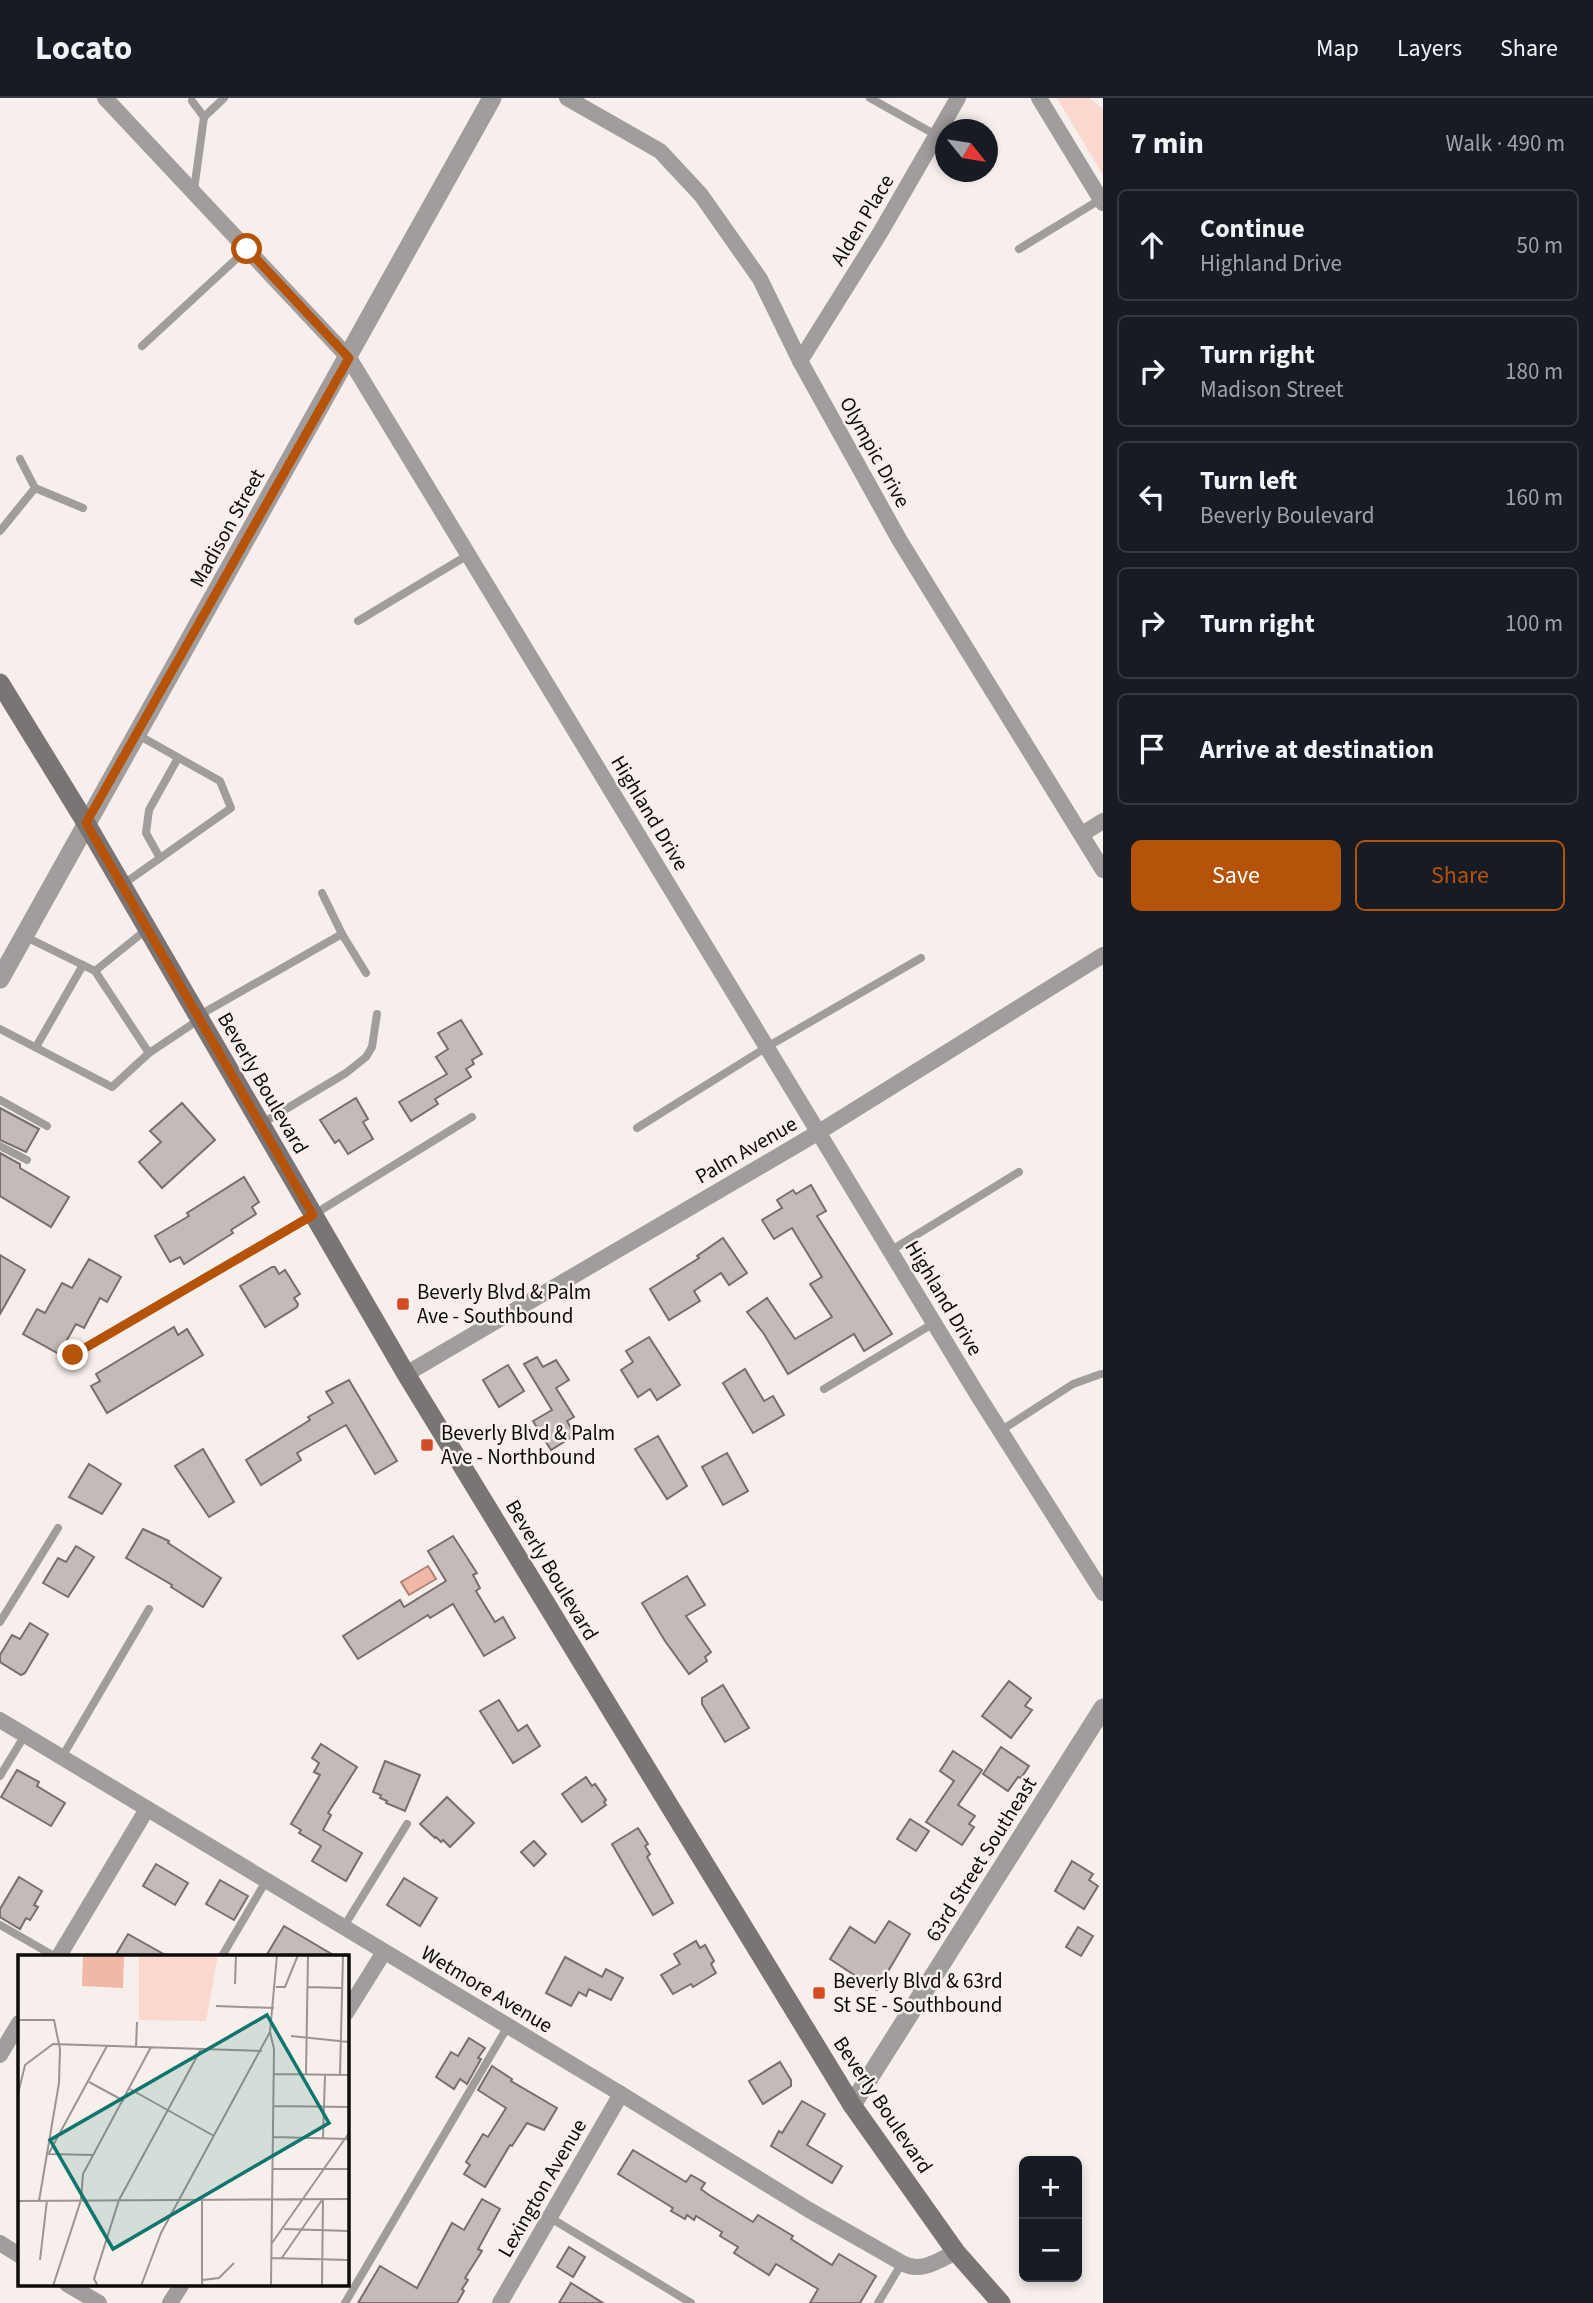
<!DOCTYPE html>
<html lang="en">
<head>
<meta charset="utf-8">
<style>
  body { margin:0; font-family:"Source Sans 3",sans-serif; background:#20242c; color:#f1f3f6 }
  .controls { position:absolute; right:21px; bottom:21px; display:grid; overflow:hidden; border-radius:10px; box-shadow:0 4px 10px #0003 }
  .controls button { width:63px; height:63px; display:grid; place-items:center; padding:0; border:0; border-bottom:2px solid #363941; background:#171b24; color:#f1f3f6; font:35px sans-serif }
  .compass { position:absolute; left:935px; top:21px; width:63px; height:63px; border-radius:50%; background:#171b24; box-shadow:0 4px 10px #0003; rotate:120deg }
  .stop { position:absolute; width:21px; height:21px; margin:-16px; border:5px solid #b45309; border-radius:50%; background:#fff }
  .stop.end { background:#b45309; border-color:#fff; box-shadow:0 2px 7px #0008 }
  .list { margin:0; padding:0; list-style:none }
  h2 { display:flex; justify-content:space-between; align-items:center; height:91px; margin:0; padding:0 28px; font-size:30px }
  h2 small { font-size:23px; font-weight:400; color:#9ea1a6 }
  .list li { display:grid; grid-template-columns:46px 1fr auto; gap:21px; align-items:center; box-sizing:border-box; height:112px; margin:0 14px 14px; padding:0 14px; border:2px solid #363941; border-radius:10px }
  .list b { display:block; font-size:26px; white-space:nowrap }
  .list p { margin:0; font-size:23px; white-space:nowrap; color:#9ea1a6 }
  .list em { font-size:23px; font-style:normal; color:#9ea1a6 }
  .actions { display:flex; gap:14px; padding:21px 28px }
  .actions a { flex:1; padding:16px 0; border:2px solid #b45309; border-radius:10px; text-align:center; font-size:24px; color:#b45309 }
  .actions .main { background:#b45309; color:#fff }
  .icon { flex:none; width:38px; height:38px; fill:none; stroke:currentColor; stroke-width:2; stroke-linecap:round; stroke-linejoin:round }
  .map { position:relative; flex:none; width:1103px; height:2205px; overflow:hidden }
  header { display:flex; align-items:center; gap:42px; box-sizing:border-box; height:98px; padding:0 35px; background:#171b24; border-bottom:2px solid #363941 }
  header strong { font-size:33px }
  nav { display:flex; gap:38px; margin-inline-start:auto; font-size:24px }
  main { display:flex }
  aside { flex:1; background:#171b24 }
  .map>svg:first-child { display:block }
  .green { fill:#fbd8ce }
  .water { fill:#f1b7a7; stroke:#ad8378; stroke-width:2 }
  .building { fill:#c3bbb8; stroke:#766f6d; stroke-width:2 }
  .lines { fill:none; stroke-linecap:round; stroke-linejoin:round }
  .service { stroke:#a19d9c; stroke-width:8 }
  .minor { stroke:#a19d9c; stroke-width:16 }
  .tertiary { stroke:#a19d9c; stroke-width:19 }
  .secondary { stroke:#7a7574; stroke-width:19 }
  .route { stroke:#b45309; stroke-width:9 }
  .poi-dot { fill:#d44b25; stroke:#f7efec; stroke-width:2.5 }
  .labels { text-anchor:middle; stroke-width:5; stroke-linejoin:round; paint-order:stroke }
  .street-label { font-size:21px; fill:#0e0b0a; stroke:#f7efec }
  .poi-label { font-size:21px; fill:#0e0b0a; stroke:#f7efec; text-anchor:start }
  .inset-road { fill:none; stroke:#9a9492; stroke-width:2 }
  .view { fill:#0f766e; fill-opacity:0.15; stroke:#0f766e; stroke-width:3.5 }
  .inset-edge { fill:none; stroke:#0e0b0a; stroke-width:3.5 }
</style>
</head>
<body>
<header>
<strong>Locato</strong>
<nav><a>Map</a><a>Layers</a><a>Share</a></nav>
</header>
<main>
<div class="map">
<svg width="1103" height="2205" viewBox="0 0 1103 2205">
  <rect width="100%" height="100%" fill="#f7efec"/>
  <polygon class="green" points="1057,0 1089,0 1103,11 1103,77"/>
  <polygon class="water" points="428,1468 436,1481 409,1497 401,1484"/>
  <g class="building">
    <polygon points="461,922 482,956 472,962 474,966 466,971 471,979 435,1001 438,1006 411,1023 399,1004 447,976 436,959 448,951 438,935"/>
    <polygon points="356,1000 368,1021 363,1024 373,1041 348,1056 339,1042 335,1045 320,1022"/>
    <polygon points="182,1005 215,1042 162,1090 139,1064 161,1044 150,1033"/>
    <polygon points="0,1010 39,1031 26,1054 0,1042"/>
    <polygon points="0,1055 20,1066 20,1070 69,1099 51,1129 0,1098"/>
    <polygon points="244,1079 259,1104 252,1109 256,1116 231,1132 233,1135 184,1166 180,1159 170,1164 155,1138 189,1118 187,1115"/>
    <polygon points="811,1087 826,1113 817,1118 892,1236 864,1253 854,1236 788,1276 764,1236 747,1214 767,1200 795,1241 832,1219 810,1186 822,1179 792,1130 774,1141 762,1122 782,1110 777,1102 793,1092 796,1096"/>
    <polygon points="723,1140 747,1175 729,1187 721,1175 694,1193 700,1203 669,1222 650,1191 699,1160 697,1158"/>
    <polygon points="0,1157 25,1172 0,1216"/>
    <polygon points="89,1161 121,1179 107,1204 100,1200 84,1230 76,1226 59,1256 23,1236 37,1211 45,1215 62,1185 72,1190"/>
    <polygon points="272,1169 275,1169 279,1176 285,1172 300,1196 294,1200 298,1206 297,1209 265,1229 240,1188"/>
    <polygon points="174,1229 178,1237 187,1231 203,1257 107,1315 91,1288 100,1283 96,1276"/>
    <polygon points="649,1239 680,1287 657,1302 650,1291 638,1299 621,1272 633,1264 626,1253"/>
    <polygon points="537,1259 543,1269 556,1262 569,1282 556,1290 574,1319 567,1323 575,1337 551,1352 533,1323 552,1312 524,1266"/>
    <polygon points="508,1267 524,1293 499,1309 483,1282"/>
    <polygon points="745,1271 764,1303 773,1298 784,1317 753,1335 723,1285"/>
    <polygon points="349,1282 397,1363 375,1376 346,1327 297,1355 301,1362 261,1387 246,1362 310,1322 308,1319 333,1305 326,1294"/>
    <polygon points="658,1338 687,1388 667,1401 635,1351"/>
    <polygon points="203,1351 234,1404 209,1419 175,1368"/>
    <polygon points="727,1355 748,1393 723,1407 702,1369"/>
    <polygon points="89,1366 121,1386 102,1416 69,1399"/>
    <polygon points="143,1431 169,1443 168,1445 221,1480 203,1509 171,1489 172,1487 126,1460"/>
    <polygon points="453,1438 477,1475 473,1477 480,1490 476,1493 495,1524 503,1519 515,1540 484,1558 453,1506 430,1520 428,1517 358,1561 343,1538 400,1502 404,1509 446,1483 428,1453"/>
    <polygon points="76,1448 94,1459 68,1499 43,1485 58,1460 66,1464"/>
    <polygon points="687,1478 705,1507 686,1518 711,1554 705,1559 707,1563 689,1576 665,1543 642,1505"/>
    <polygon points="30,1525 48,1536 25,1575 21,1577 0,1564 0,1557 12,1537 20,1541"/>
    <polygon points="1009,1583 1031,1600 1025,1608 1032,1612 1011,1640 982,1618"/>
    <polygon points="723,1587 749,1630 725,1644 702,1606 702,1600"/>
    <polygon points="499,1602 518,1633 527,1627 540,1648 513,1665 480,1613"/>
    <polygon points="321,1646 357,1669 328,1715 331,1717 323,1732 362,1755 346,1783 312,1763 321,1748 299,1735 301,1732 291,1726 320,1677 314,1674 319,1665 312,1660"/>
    <polygon points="1001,1649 1029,1668 1021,1680 1018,1679 1008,1693 983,1676"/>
    <polygon points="953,1653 982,1672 958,1707 975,1718 969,1726 974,1729 962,1747 926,1724 954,1683 940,1673"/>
    <polygon points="385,1663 420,1677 405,1713 386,1705 387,1703 380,1700 381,1697 373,1694"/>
    <polygon points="17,1672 39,1684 37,1688 65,1705 51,1728 1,1699"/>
    <polygon points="586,1679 592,1688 595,1686 606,1702 604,1704 606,1707 582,1724 562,1696"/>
    <polygon points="447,1699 474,1725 450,1749 443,1742 441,1744 436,1739 435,1740 420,1726"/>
    <polygon points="910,1721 929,1733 916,1753 897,1741"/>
    <polygon points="638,1730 648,1746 645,1748 650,1756 647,1759 673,1805 653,1817 612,1746"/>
    <polygon points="534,1743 546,1756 534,1768 521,1754"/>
    <polygon points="1072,1763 1093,1776 1089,1782 1098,1788 1084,1811 1055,1793"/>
    <polygon points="156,1766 188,1785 175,1807 143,1788"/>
    <polygon points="19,1779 42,1793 34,1807 38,1809 30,1822 26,1820 20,1831 0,1819 0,1811"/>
    <polygon points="404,1780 437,1800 420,1828 387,1807"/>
    <polygon points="220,1782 248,1798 234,1822 206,1806"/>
    <polygon points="889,1823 910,1836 877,1892 830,1861 850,1829 875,1845"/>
    <polygon points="284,1828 335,1858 266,1858"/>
    <polygon points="1078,1829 1093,1838 1081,1858 1066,1849"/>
    <polygon points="128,1836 167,1858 115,1858"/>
    <polygon points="696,1843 700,1850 705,1847 714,1863 711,1866 716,1875 693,1889 691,1886 673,1896 661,1877 680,1866 674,1856"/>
    <polygon points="565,1859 602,1879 606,1871 623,1880 611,1902 589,1891 586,1898 579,1894 571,1908 546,1895"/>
    <polygon points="469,1940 485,1950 478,1960 481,1961 467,1986 460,1981 454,1991 436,1979 451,1954 458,1958"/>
    <polygon points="780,1964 791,1982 791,1988 763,2006 749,1983"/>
    <polygon points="492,1968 512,1981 511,1983 557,2010 544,2032 527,2025 512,2048 510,2047 485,2089 464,2076 470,2067 466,2064 483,2036 488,2039 506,2010 478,1992"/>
    <polygon points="802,2003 825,2016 807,2047 842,2068 832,2085 771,2048 779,2033 782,2035"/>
    <polygon points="633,2052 686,2084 691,2077 705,2085 701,2091 709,2097 753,2124 758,2117 793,2138 791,2141 832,2167 839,2156 876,2178 860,2205 810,2205 818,2191 776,2166 769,2177 734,2155 738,2149 720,2138 722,2134 696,2118 694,2122 687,2117 685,2121 671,2113 673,2110 618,2076"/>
    <polygon points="482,2101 500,2111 478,2151 482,2153 465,2180 468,2182 462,2191 464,2193 457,2205 358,2205 380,2168 417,2190 452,2125 464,2132"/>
    <polygon points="569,2149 585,2159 573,2179 557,2169"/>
    <polygon points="571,2185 603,2205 559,2205"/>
  </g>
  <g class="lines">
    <g class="service">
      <polyline points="870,0 936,37"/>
      <polyline points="192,3 204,19 224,0"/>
      <polyline points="194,92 204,19"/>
      <polyline points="1019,151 1101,101"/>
      <polyline points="142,248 247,151"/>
      <polyline points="20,361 35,390 83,410"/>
      <polyline points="0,433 35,390"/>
      <polyline points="358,523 468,457"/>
      <polyline points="160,760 146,735 149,712 178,660"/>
      <polyline points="122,787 231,710 220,683 138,637"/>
      <polyline points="322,795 342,836"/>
      <polyline points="24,838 95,873 147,831"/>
      <polyline points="95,873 149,955 200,921"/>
      <polyline points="198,918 342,836 366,875"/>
      <polyline points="0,931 112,989 149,955"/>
      <polyline points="36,949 83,867"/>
      <polyline points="0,1002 47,1028"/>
      <polyline points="261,1026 346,975 366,959 372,949 377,916"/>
      <polyline points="637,1030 767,949 921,860"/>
      <polyline points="0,1048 27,1062"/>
      <polyline points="890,1153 1019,1074"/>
      <polyline points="73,1257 313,1117 472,1019"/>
      <polyline points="824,1291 934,1225"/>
      <polyline points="1000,1333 1073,1286 1101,1276"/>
      <polyline points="0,1524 58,1430"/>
      <polyline points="62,1659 149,1511"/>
      <polyline points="0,1678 25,1637"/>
      <polyline points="0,1827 54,1858"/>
      <polyline points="343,1830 407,1726"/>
      <polyline points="222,1858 266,1783"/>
      <polyline points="549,2119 691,2205"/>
      <polyline points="345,2205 508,1928"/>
      <polyline points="878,2205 902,2165"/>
    </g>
    <g class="minor">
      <polyline points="105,0 349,260 977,1296 1103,1495"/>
      <polyline points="567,0 660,53 701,97 760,181 800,263 900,443 1103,772"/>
      <polyline points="1039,0 1103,105"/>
      <polyline points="800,263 880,135 958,0"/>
      <polyline points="1082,736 1103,723"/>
      <polyline points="406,1276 819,1034 1103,857"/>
      <path d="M0 1622 621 1996 809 2112 902 2165C921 2176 939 2162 956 2154"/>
      <polyline points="59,1858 147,1711"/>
      <polyline points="346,1915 384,1854"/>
      <polyline points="0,1957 19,1925"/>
      <polyline points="0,2145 19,2157"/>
      <polyline points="67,2186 99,2205"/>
      <polyline points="170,2205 182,2186"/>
      <polyline points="500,2205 621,1996"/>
    </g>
    <g class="tertiary">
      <polyline points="0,881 492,0"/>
      <polyline points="852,2007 1103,1610"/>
    </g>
    <polyline class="secondary" points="0,585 86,725 406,1276 852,2007 956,2154 1001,2205"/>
  </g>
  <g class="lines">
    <polyline class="route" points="73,1257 313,1117 86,725 349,260 247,151"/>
  </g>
  <g class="poi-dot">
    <rect x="396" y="1199" width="14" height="14" rx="3.5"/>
    <rect x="420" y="1340" width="14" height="14" rx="3.5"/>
    <rect x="812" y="1888" width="14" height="14" rx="3.5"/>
  </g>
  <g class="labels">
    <g class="street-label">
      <text transform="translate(862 122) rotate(-59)" y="7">Alden Place</text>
      <text transform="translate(875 354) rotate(61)" y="7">Olympic Drive</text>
      <text transform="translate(227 430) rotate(-61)" y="7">Madison Street</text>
      <text transform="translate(650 715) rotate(59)" y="7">Highland Drive</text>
      <text transform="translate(263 985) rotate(60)" y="7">Beverly Boulevard</text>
      <text transform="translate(746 1052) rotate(-30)" y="7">Palm Avenue</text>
      <text transform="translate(944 1200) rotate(59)" y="7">Highland Drive</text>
      <text transform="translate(552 1472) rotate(59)" y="7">Beverly Boulevard</text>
      <text transform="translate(981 1761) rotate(-58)" y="7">63rd Street Southeast</text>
      <text transform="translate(487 1891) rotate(31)" y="7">Wetmore Avenue</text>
      <text transform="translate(883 2007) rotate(56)" y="7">Beverly Boulevard</text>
      <text transform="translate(542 2090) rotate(-60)" y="7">Lexington Avenue</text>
    </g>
    <g class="poi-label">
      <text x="417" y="1201">Beverly Blvd &amp; Palm<tspan x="417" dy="24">Ave - Southbound</tspan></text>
      <text x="441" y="1342">Beverly Blvd &amp; Palm<tspan x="441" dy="24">Ave - Northbound</tspan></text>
      <text x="833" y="1890">Beverly Blvd &amp; 63rd<tspan x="833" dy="24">St SE - Southbound</tspan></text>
    </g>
  </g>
  <g transform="translate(18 1857)">
    <rect width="331" height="331" fill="#f7efec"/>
    <path d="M121 0H200L188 66 121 65Z" fill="#fbd8ce"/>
    <path d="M65 0H106L105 33 64 31Z" fill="#f1b7a7"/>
    <path class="inset-road" d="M217 29 218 0M258 32H267L280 0M289 32 324 33M198 51 256 53M0 65H36L42 94 41 128 21 246M252 77 256 94 253 331M273 81 331 87M118 92 119 67M256 119 331 120M288 119 290 0M322 119 325 0M71 127 106 146M112 134 196 181M0 139 7 110 35 89 244 96M255 151 331 152M255 182 331 184M305 183 307 120M31 198 89 91M30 199 75 200M254 214H331M0 246 331 244M266 274 331 276M254 288 331 178M253 303 331 305M263 304 304 245M22 305 29 245M184 325 201 323 216 308M35 331 63 245 65 219 133 92M80 331 76 324 101 245 183 94M123 331 143 278 252 77 259 0M184 331V243M304 331 305 244"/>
    <path class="view" d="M249 60 311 168 95 294 32 185Z"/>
    <rect width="331" height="331" class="inset-edge"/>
  </g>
</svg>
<div class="controls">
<button>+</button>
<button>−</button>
</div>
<svg class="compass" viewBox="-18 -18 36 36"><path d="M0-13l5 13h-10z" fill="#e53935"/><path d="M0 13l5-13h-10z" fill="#9ea1a6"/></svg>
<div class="stop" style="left:247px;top:151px"></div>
<div class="stop end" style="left:73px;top:1257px"></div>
</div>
<aside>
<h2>7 min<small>Walk · 490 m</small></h2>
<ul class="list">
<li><svg class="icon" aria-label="ahead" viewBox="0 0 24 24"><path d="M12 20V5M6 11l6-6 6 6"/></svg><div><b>Continue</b><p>Highland Drive</p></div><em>50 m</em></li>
<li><svg class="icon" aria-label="right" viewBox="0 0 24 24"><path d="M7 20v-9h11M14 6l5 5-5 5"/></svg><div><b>Turn right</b><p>Madison Street</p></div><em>180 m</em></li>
<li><svg class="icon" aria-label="left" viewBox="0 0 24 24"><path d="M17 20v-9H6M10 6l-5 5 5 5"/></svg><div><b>Turn left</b><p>Beverly Boulevard</p></div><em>160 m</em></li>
<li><svg class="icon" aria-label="right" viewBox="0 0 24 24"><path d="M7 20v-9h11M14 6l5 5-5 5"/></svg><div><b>Turn right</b></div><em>100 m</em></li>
<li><svg class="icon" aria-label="arrive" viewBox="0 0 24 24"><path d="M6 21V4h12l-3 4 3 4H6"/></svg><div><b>Arrive at destination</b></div></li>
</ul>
<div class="actions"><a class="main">Save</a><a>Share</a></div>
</aside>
</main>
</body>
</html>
